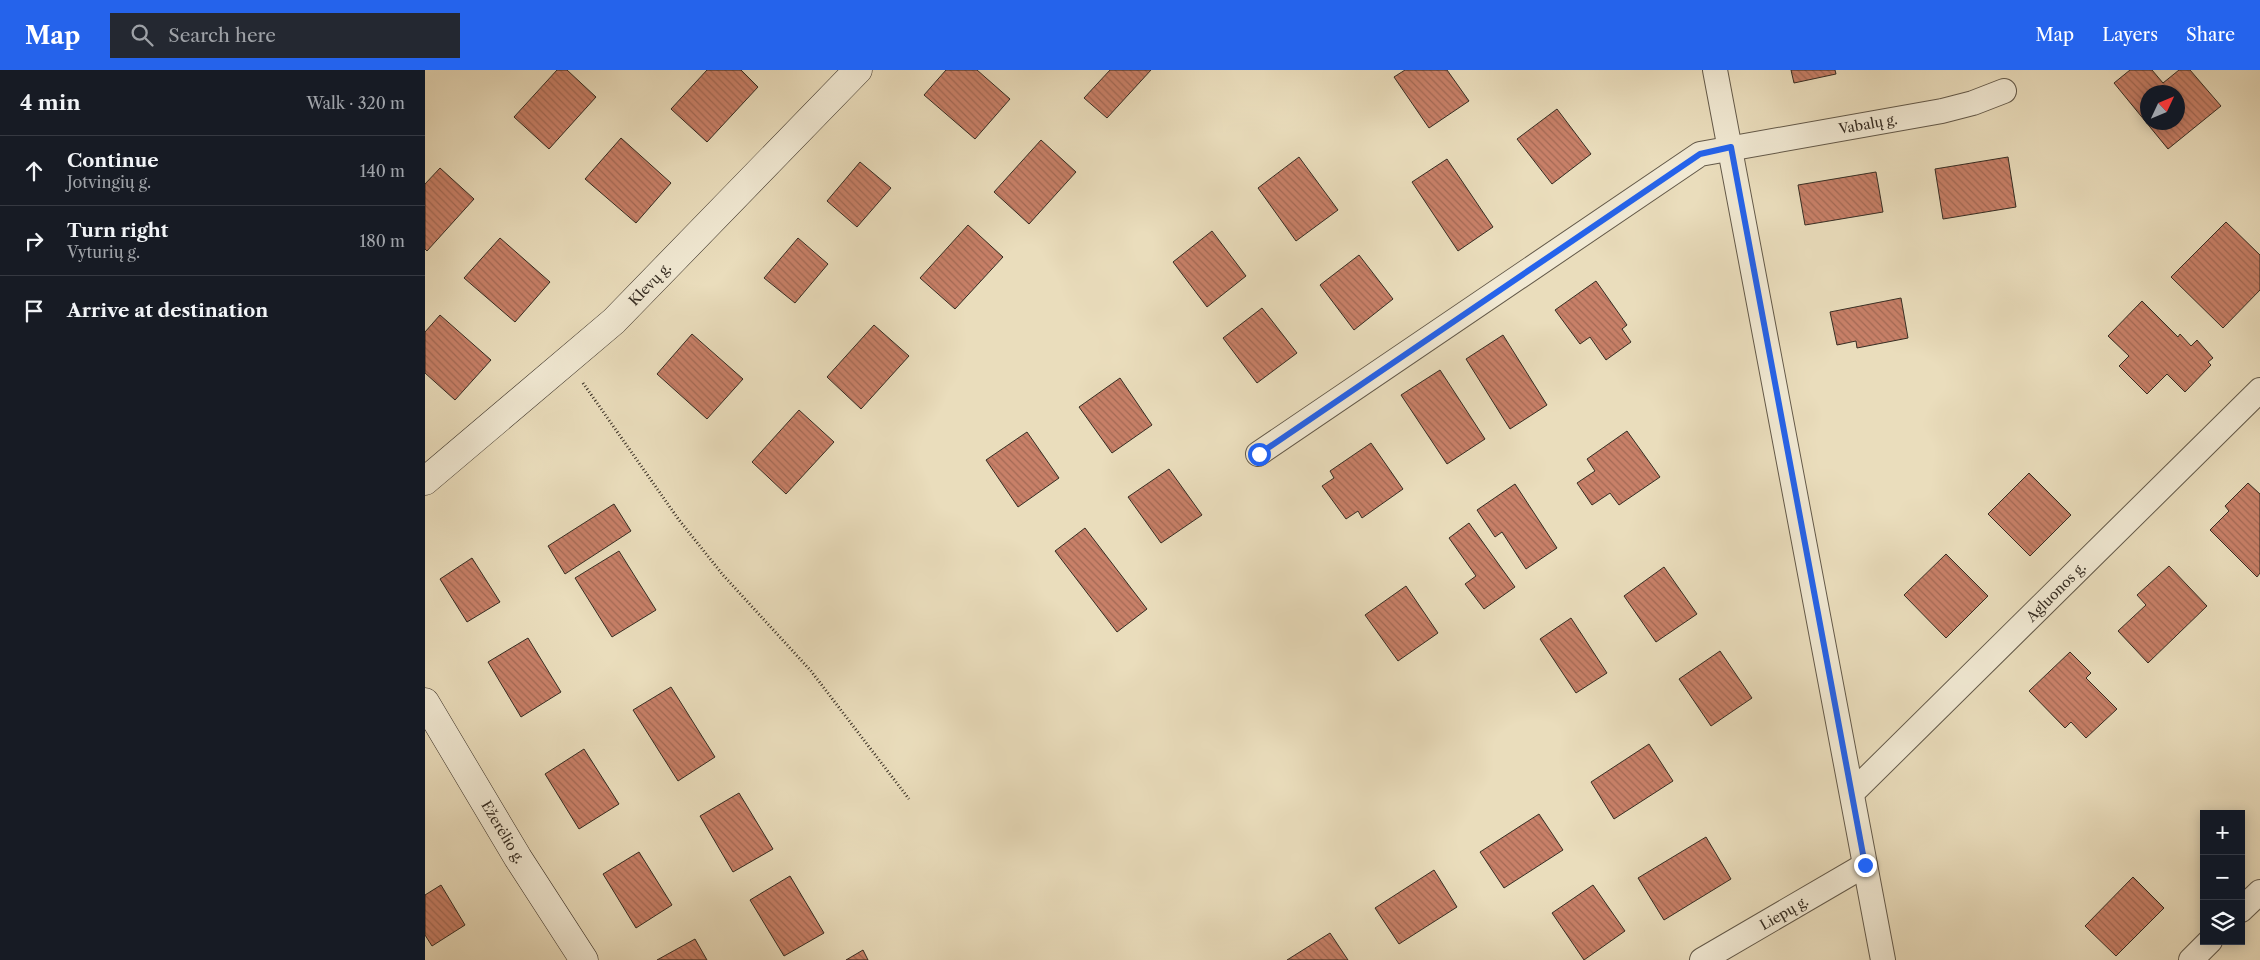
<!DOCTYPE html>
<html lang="en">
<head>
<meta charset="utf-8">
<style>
  body { margin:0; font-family:"Libre Caslon Text",serif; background:#242831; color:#f1f3f6 }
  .controls { position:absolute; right:15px; bottom:15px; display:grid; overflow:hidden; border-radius:0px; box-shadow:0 2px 12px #0003 }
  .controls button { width:45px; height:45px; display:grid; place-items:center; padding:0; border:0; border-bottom:1px solid #363941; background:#171b24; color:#f1f3f6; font:25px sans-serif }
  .compass { position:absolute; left:1715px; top:15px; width:45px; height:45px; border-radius:50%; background:#171b24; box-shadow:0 2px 12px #0003; rotate:46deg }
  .stop { position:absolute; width:15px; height:15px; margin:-11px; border:4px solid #2563eb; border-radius:50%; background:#fff }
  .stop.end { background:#2563eb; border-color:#fff; box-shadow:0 1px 5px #0008 }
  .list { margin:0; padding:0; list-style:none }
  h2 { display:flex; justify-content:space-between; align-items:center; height:65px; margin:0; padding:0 20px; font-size:21px }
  h2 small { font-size:16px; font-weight:400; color:#9ea1a6 }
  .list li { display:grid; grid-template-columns:32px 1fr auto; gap:15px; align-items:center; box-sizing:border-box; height:70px; padding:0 20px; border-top:1px solid #363941 }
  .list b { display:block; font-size:19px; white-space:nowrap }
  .list p { margin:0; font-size:16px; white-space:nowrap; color:#9ea1a6 }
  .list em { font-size:16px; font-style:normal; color:#9ea1a6 }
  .icon { flex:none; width:28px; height:28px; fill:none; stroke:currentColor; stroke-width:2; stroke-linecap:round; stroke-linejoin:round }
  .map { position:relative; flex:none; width:1835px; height:890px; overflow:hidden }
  header { display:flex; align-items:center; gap:30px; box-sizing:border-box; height:70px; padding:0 25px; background:#2563eb; color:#fff }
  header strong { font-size:24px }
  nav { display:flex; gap:28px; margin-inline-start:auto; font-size:18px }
  .search { width:350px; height:45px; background:#242831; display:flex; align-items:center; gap:12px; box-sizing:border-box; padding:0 18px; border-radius:0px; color:#9ea1a6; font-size:19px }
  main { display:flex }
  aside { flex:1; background:#171b24 }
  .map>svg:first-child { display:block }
  .building { fill:url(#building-back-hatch); stroke:#362d23; fill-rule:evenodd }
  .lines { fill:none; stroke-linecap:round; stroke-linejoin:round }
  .street-casing { stroke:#635949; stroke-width:26 }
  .secondary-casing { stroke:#362d23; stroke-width:29 }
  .path { stroke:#362d23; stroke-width:3; stroke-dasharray:1 2.5; stroke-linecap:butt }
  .street { stroke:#f1e9d3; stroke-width:24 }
  .secondary { stroke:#f1e9d3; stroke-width:28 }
  .route { stroke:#2563eb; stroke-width:6 }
  .labels { text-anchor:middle; stroke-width:4.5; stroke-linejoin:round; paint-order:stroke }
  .street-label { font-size:14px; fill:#362d23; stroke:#f1e9d3 }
</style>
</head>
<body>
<header>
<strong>Map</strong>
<div class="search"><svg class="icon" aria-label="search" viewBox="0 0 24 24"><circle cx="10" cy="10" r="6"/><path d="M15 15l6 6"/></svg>Search here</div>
<nav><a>Map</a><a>Layers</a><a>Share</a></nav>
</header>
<main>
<aside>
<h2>4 min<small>Walk · 320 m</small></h2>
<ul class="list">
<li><svg class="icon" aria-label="ahead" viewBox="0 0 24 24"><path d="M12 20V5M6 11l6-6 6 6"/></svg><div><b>Continue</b><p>Jotvingių g.</p></div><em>140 m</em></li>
<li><svg class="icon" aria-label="right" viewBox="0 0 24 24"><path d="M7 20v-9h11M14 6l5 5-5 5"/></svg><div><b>Turn right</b><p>Vyturių g.</p></div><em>180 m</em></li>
<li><svg class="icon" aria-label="arrive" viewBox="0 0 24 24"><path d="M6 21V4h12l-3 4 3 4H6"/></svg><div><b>Arrive at destination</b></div></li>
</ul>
</aside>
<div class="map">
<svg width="1835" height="890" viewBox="0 0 1835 890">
  <defs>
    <pattern id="building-back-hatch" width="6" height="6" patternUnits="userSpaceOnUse" patternTransform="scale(1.25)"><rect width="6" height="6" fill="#c88068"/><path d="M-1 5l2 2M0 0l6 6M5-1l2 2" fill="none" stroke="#a36955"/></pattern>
  </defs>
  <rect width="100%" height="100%" fill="#eaddbc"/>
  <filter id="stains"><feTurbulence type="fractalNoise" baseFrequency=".004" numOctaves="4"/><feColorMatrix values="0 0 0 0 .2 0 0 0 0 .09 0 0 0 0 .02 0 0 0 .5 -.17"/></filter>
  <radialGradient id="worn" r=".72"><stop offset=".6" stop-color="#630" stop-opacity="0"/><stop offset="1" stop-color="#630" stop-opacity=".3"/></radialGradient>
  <g class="building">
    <polygon points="132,0 142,0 171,27 124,79 89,47"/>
    <polygon points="282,0 316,0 333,17 282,72 246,39"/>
    <polygon points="521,0 552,0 585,29 550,69 499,25"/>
    <polygon points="685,0 726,0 682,48 659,28"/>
    <polygon points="980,0 1022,0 1044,31 1004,58 969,7"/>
    <polygon points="1366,0 1410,0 1411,4 1369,13"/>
    <path d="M1705 0H1727L1738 13 1754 0H1765L1796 36 1743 79 1689 13ZM1722 22H1752V52H1722Z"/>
    <polygon points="1132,39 1166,84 1127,114 1092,69"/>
    <polygon points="196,68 246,113 211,153 160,109"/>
    <polygon points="616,70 651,102 604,154 569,122"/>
    <polygon points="874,87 913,140 871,171 833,118"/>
    <polygon points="1583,87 1591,137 1518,149 1510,99"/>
    <polygon points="1022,89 1068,157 1033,181 987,112"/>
    <polygon points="435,92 466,118 432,157 402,131"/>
    <polygon points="15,98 49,129 2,181 0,179 0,114"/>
    <polygon points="1451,102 1458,142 1380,155 1373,115"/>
    <polygon points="1801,152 1835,185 1835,220 1798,258 1746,207"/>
    <polygon points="543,155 578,187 530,239 495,208"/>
    <polygon points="787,161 821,206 782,237 748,192"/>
    <polygon points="75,168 125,212 90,252 39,208"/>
    <polygon points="373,168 403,194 370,233 339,208"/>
    <polygon points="934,185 968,229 929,260 895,215"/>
    <polygon points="1171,211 1202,255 1197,259 1206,272 1181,290 1165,267 1155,274 1130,240"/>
    <polygon points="1476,228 1483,268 1432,278 1431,271 1412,275 1405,242"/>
    <polygon points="1717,231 1753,267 1755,264 1766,276 1772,270 1788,288 1783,292 1786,295 1760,322 1742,304 1722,324 1694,296 1704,286 1683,266"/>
    <polygon points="837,238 872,283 832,313 798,268"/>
    <polygon points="15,245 66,290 30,330 0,303 0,262"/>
    <polygon points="449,255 484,286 436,339 402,307"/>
    <polygon points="267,264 318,309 282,349 232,304"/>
    <polygon points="1078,265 1122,335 1085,359 1041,289"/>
    <polygon points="1015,300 1060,369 1022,394 976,325"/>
    <polygon points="695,308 727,355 687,383 654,337"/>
    <polygon points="374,340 409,372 361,424 327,392"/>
    <polygon points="1202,361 1235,407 1194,435 1185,423 1167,435 1152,413 1170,401 1162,389"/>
    <polygon points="602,362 634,408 593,437 561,390"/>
    <polygon points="946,373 978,419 937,448 933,441 921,449 897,416 909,408 905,401"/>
    <polygon points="744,399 777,445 736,473 703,427"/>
    <polygon points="1604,403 1646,445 1605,486 1563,444"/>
    <polygon points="1823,413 1835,424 1835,503 1832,507 1785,460 1804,441 1800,436"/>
    <polygon points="1090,414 1132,478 1101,499 1077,462 1070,467 1052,440"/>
    <polygon points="189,434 206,461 140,504 123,476"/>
    <polygon points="1044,453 1090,517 1059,539 1040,514 1051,506 1024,468"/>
    <polygon points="660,458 722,539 692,562 630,481"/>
    <polygon points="194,481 231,540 187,567 150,508"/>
    <polygon points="1521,484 1563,526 1521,568 1479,525"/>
    <polygon points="47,488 75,532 42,552 15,509"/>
    <polygon points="1744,496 1782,536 1723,593 1693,561 1721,535 1712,525"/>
    <polygon points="1239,497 1272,544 1231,572 1199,526"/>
    <polygon points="981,516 1013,563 973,591 940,545"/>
    <polygon points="1146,548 1182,603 1151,623 1115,569"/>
    <polygon points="103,568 136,622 96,647 63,592"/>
    <polygon points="1295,581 1327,628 1286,656 1254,609"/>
    <polygon points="1645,582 1666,603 1661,608 1692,639 1661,668 1646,652 1640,658 1604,621"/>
    <polygon points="246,617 290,687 253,711 208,640"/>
    <polygon points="1224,674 1248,711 1189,749 1166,712"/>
    <polygon points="159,679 194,734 154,759 120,704"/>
    <polygon points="314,723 348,779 308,802 275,746"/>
    <polygon points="1114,744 1138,780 1079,818 1055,782"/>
    <polygon points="1281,767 1306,809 1239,850 1213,808"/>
    <polygon points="214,782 247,835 211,858 178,804"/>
    <polygon points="1009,800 1032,837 974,874 950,838"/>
    <polygon points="365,806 399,863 359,886 325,830"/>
    <polygon points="1708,807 1739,838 1691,886 1660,856"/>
    <polygon points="16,815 40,855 7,876 0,865 0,825"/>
    <polygon points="1168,815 1200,861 1159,890 1127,843"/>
    <polygon points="905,863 923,890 862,890"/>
    <polygon points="270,869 282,890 232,890"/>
    <polygon points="438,880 443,890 421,890"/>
  </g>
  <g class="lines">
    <defs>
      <g id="street">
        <polyline points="1290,0 1458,890"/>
        <polyline points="833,384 1275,84 1517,41 1548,33 1579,21"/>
        <polyline points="1427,723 1835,320"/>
        <polyline points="1816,840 1835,822"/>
        <polyline points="1277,890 1440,795"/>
        <polyline points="1766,890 1785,871"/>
      </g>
      <g id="secondary">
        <polyline points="0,411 189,251 433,0"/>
        <polyline points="0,632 93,788 159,890"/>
      </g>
    </defs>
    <use href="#street" class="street-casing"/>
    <use href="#secondary" class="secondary-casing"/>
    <polyline class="path" points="158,313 254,450 298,505 386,601 484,729"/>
    <use href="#street" class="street"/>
    <use href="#secondary" class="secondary"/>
  </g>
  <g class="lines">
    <polyline class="route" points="834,384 1275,84 1306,77 1440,795"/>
  </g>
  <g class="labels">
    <g class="street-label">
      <text transform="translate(1443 54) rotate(-10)" y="5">Vabalų g.</text>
      <text transform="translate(225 214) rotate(-46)" y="5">Klevų g.</text>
      <text transform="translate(1631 522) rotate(-45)" y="5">Agluonos g.</text>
      <text transform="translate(78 762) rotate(59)" y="5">Ežerėlio g.</text>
      <text transform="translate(1359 843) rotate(-30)" y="5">Liepų g.</text>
    </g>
  </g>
  <rect width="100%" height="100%" filter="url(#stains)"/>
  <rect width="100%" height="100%" fill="url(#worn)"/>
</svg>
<div class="controls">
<button>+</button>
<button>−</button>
<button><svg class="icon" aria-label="layers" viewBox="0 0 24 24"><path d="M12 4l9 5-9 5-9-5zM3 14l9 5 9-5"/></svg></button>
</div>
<svg class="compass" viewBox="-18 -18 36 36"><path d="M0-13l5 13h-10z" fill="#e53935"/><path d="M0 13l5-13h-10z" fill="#9ea1a6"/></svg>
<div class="stop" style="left:834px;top:384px"></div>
<div class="stop end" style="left:1440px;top:795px"></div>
</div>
</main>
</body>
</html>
